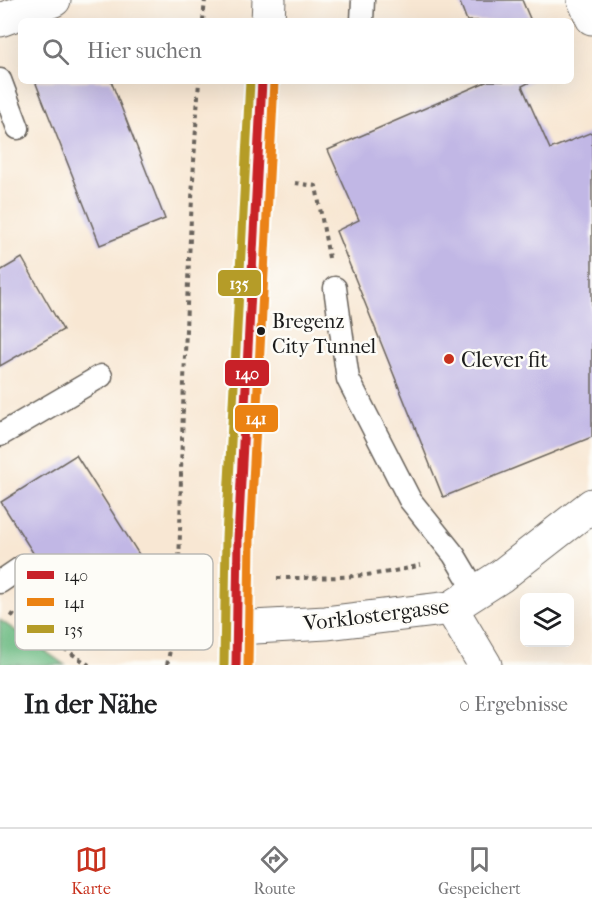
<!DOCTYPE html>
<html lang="de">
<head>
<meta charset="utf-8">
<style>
  body { margin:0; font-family:"IM FELL French Canon",serif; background:#f6f6f6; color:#202124 }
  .controls { position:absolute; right:18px; bottom:18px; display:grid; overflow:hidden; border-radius:9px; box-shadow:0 6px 24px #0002 }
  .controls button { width:54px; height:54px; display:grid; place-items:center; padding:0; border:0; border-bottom:2px solid #e0e0e0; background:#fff; color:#202124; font:30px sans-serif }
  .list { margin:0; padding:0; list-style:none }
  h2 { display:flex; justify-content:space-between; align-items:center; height:78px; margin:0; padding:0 24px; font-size:26px }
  h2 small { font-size:20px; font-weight:400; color:#757577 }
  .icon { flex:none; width:33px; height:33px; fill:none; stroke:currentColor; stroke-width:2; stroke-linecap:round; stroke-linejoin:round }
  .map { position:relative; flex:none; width:592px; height:665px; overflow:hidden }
  .search { position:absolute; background:#fff; box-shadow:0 6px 24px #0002; left:18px; right:18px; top:18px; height:66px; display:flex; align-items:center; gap:15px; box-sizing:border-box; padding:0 21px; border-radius:9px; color:#757577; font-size:22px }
  .sheet { height:162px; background:#fff }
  nav { display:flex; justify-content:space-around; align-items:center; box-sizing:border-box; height:84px; border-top:2px solid #e0e0e0; background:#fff; font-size:16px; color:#757577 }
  nav a { display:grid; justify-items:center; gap:3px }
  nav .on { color:#c8321e }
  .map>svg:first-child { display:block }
  .forest { fill:#70bc85; stroke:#466c50; stroke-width:1.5 }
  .building { fill:#c1b7e5 }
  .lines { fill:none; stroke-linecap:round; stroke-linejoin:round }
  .lane-casing { stroke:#69635c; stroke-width:25 }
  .street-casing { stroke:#69635c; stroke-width:35 }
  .primary-casing { stroke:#69635c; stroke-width:35 }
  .path { stroke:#69635c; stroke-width:4; stroke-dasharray:4.5 4.5; stroke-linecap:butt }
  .lane { stroke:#fff; stroke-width:22 }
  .street { stroke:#fff; stroke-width:33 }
  .primary { stroke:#fff; stroke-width:33 }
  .bus-1-casing { stroke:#fdfcf7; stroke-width:14 }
  .bus-2-casing { stroke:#fdfcf7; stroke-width:14 }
  .bus-3-casing { stroke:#fdfcf7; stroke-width:14 }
  .bus-1 { stroke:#c82128; stroke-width:9 }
  .bus-2 { stroke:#eb8212; stroke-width:9 }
  .bus-3 { stroke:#b59c28; stroke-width:9 }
  .bus-dot { fill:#1c1c1c; stroke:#fdfcf7; stroke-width:2 }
  .poi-dot { fill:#c8321e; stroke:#fdfcf7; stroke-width:2 }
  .labels { text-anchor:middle; stroke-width:5; stroke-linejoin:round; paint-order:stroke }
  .bus-label { font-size:20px; fill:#1c1c1c; stroke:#fdfcf7; text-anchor:start }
  .poi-label { font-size:22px; fill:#1c1c1c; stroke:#fdfcf7; text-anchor:start }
  .street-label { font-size:22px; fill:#1c1c1c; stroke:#fdfcf7 }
  .key { fill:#fdfcf7; stroke:#bab9b5; stroke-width:1.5 }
  .key-label { font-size:16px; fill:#1c1c1c }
  .line-badge { stroke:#fdfcf7; stroke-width:2 }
  .badge-label { font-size:16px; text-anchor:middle; font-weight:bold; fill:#fff }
</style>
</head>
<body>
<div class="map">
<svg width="592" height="665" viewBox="0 0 592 665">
  <rect width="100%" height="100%" fill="#fdfcf7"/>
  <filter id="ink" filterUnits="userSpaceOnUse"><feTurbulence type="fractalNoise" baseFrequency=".0167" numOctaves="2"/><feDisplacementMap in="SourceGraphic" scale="12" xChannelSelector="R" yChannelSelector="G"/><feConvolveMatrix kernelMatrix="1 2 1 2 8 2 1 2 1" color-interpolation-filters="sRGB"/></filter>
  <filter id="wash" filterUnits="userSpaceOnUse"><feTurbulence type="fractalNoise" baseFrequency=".008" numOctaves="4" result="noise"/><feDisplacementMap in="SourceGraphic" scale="24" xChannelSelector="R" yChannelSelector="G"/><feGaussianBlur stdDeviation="1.35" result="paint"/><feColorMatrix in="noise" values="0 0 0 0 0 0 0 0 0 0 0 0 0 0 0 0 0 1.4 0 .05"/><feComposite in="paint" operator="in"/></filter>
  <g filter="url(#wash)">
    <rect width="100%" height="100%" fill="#f8e7d3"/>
    <polygon class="forest" points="0,620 65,665 0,665"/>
    <g id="blocks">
      <g class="building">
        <polygon points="459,0 522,0 531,21 467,21"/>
        <polygon points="35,81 111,81 165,219 100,245"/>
        <polygon points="488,81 532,81 522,86 550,149 592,132 592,437 443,497 336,231 359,220 328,150"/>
        <polygon points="22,258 63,330 0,366 0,271"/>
        <polygon points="76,455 154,578 79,626 1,502"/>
      </g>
    </g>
  </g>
  <g filter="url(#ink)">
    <use href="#blocks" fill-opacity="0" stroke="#69635c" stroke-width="1.5"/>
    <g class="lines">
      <defs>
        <g id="lane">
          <polyline points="362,21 363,0"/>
          <polyline points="0,80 18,128"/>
          <polyline points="335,288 348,379 410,500 454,555 476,592"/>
          <polyline points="0,435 101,376"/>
          <polyline points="0,582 22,567"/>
        </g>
        <g id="street">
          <polyline points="584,0 592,18"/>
          <polyline points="0,20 54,0"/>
          <polyline points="451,608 485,665"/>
          <polyline points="236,628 326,623 451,608 501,576 592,505"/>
        </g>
        <g id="primary">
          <polyline points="268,21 269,0"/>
          <polyline points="236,665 238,539 262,81"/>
        </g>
      </defs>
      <use href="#lane" class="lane-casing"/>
      <use href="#street" class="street-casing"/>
      <use href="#primary" class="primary-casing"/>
      <g class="path">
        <polyline points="203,21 205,0"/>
        <polyline points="295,183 316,186 329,258"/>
        <polyline points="177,577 200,577"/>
        <path d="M277 578C325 578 374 578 421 565"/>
        <polyline points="11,614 89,665"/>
        <path d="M167 665C183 592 179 513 182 439 186 319 191 200 199 81"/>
      </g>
      <use href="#lane" class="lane"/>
      <use href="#street" class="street"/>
      <use href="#primary" class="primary"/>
      <defs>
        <polyline id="bus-1" points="236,665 238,539 262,81"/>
        <polyline id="bus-2" points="248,665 250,539 274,82"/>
        <polyline id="bus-3" points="224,665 226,538 250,81"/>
      </defs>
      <use href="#bus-1" class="bus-1-casing"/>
      <use href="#bus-2" class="bus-2-casing"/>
      <use href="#bus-3" class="bus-3-casing"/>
      <use href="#bus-1" class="bus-1"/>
      <use href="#bus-2" class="bus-2"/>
      <use href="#bus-3" class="bus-3"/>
    </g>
  </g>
  <circle class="bus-dot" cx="261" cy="331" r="5"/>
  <circle class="poi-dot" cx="449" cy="359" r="6"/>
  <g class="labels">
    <g class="bus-label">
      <text x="272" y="328">Bregenz<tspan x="272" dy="25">City Tunnel</tspan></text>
    </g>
    <g class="poi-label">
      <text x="461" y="367">Clever fit</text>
    </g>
    <g class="street-label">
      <text transform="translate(376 614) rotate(-7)" y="8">Vorklostergasse</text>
    </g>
  </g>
  <rect x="15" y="554" width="198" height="96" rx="9" class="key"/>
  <rect x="27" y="571" width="27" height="8" fill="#c82128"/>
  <rect x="27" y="598" width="27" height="8" fill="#eb8212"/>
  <rect x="27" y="625" width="27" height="8" fill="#b59c28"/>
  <g class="key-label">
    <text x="64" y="581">140</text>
    <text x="64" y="608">141</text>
    <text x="64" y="635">135</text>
  </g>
  <g class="line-badge">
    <rect x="217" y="269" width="45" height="28" rx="6" fill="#b59c28"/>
    <rect x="224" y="359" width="46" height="28" rx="6" fill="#c82128"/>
    <rect x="234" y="404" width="45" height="29" rx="6" fill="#eb8212"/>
  </g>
  <g class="badge-label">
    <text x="239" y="289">135</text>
    <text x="247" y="379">140</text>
    <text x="256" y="424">141</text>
  </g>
</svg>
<div class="controls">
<button><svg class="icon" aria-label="layers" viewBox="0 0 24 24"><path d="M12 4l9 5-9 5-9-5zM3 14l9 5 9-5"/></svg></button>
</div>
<div class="search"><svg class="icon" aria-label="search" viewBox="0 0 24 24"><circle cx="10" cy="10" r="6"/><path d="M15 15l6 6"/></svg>Hier suchen</div>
</div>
<section class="sheet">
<h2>In der Nähe<small>0 Ergebnisse</small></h2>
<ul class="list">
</ul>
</section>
<nav>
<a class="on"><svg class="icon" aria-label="map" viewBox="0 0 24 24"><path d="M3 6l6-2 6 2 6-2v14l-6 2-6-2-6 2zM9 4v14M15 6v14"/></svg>Karte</a>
<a><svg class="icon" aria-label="directions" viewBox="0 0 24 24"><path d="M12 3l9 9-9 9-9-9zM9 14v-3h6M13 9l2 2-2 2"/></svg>Route</a>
<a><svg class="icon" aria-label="saved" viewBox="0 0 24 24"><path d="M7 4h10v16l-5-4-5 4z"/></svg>Gespeichert</a>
</nav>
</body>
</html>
